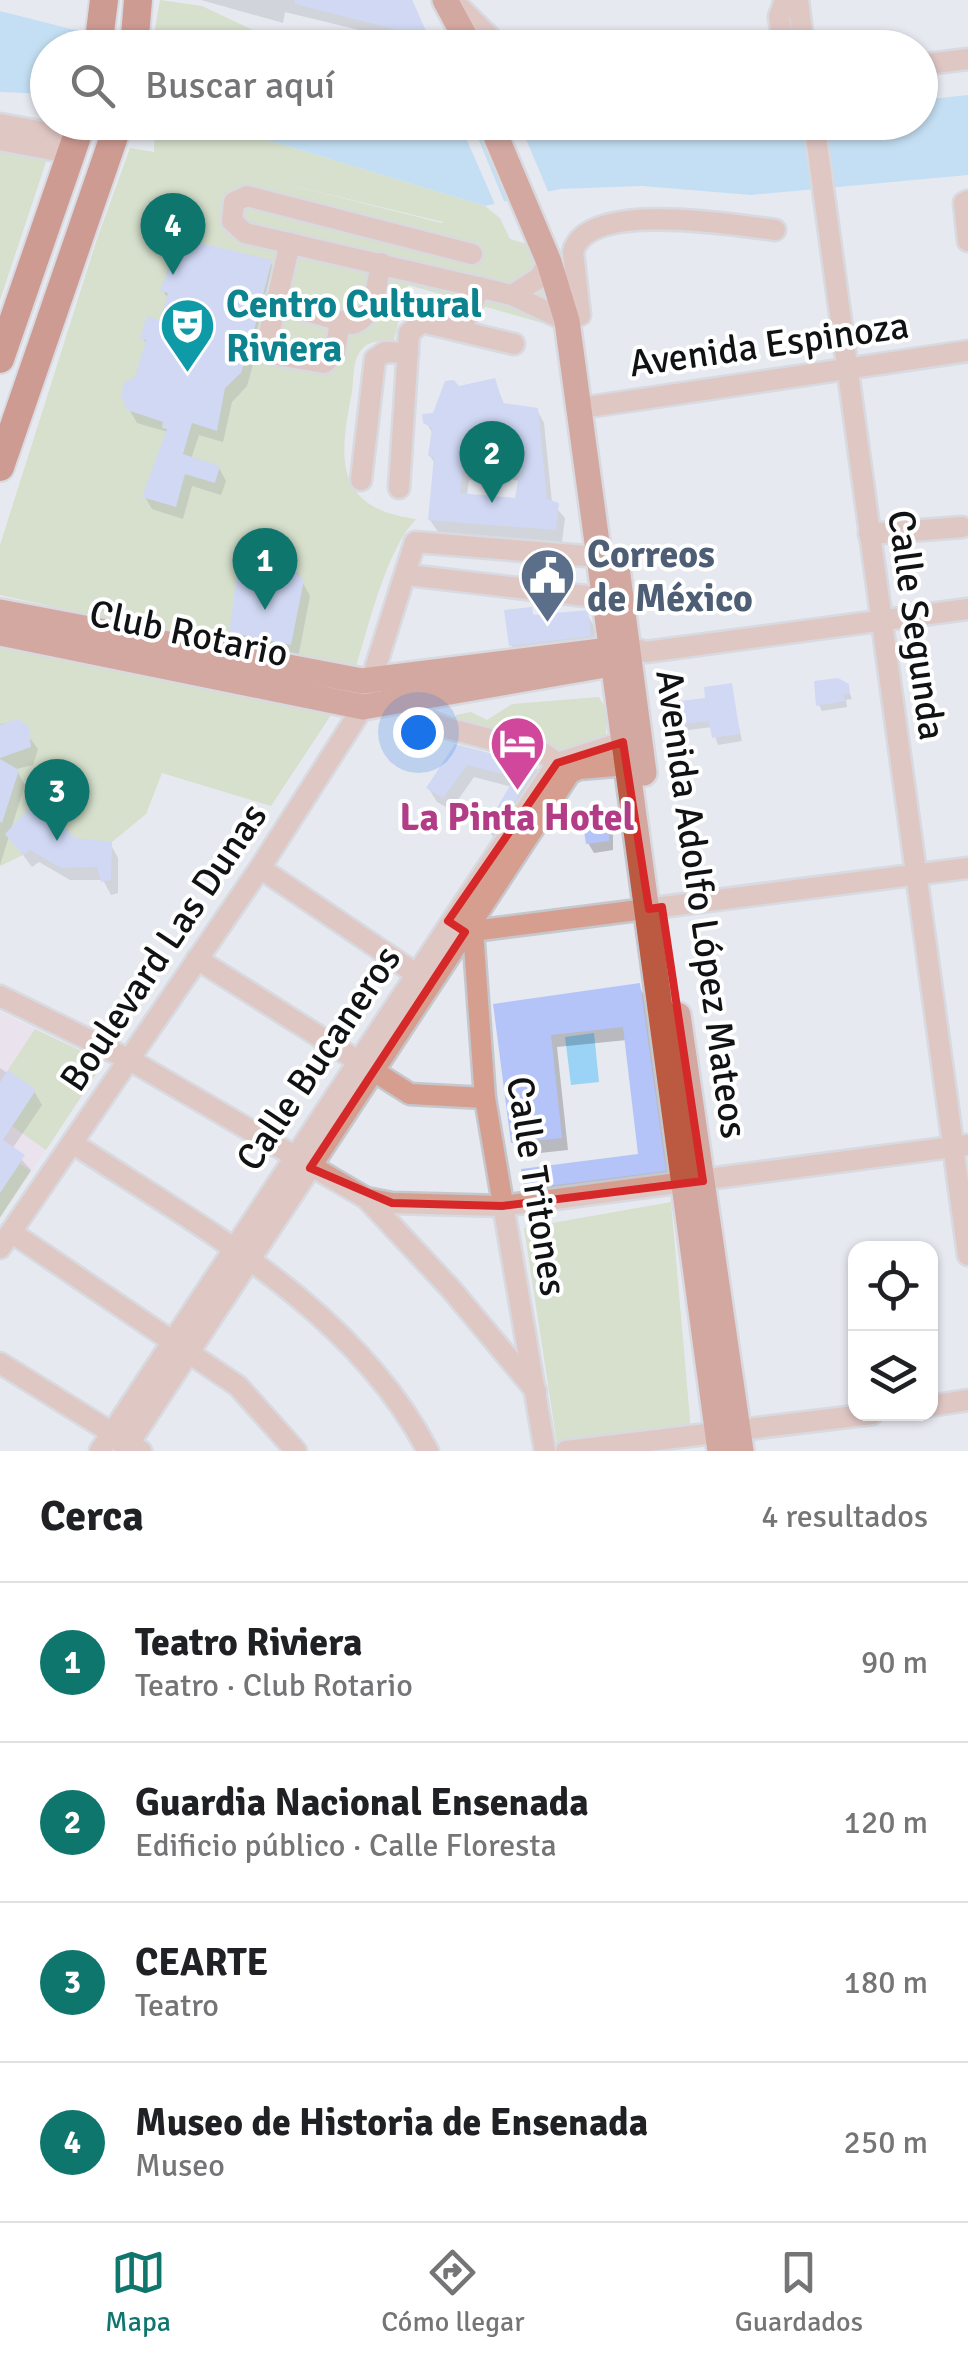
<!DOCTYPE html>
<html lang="es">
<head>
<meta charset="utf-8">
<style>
  body { margin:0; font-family:Signika,sans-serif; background:#f6f6f6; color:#202124 }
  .controls { position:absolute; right:30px; bottom:30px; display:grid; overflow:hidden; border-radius:20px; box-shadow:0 2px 8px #0004 }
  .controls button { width:90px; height:90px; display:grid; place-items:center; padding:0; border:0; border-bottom:2px solid #e0e0e0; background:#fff; color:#202124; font:50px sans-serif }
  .you { position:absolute; left:418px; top:732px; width:35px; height:35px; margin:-25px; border:8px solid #fff; border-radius:50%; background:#1a73e8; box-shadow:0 0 0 15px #1a73e833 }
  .badge { display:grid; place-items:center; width:65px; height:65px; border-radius:50%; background:#0f766e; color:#fff; font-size:32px; font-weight:700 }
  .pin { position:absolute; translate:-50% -82px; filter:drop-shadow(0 2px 5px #0008) }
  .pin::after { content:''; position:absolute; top:52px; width:35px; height:30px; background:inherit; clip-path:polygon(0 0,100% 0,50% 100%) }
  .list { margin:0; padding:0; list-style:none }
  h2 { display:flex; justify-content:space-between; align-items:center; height:130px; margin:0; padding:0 40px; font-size:42px }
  h2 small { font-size:32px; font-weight:400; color:#757577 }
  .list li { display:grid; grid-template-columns:65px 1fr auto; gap:30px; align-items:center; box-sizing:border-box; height:160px; padding:0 40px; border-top:2px solid #e0e0e0 }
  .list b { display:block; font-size:38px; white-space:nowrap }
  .list p { margin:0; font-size:32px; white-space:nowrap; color:#757577 }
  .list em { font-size:32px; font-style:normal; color:#757577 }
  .icon { flex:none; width:55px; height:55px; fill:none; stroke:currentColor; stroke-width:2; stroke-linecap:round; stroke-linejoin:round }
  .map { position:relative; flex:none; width:968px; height:1451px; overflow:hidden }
  .search { position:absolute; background:#fff; box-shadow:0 2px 8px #0004; left:30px; right:30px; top:30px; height:110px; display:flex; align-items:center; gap:25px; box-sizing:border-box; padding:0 35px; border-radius:55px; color:#757577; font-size:38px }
  .sheet { height:770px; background:#fff }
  nav { display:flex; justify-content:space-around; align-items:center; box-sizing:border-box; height:140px; border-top:2px solid #e0e0e0; background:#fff; font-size:28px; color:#757577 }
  nav a { display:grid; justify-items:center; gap:5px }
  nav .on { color:#0f766e }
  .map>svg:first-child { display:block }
  .medical { fill:#eed9e7 }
  .green { fill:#c0d5a0; fill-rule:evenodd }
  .water { fill:#9ad3f6 }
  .pier { fill:#e7e9f0 }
  .shadow { fill:#0003; fill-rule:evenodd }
  .building { fill:#b4c4f9; fill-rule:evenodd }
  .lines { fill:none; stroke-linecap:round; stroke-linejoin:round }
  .minor-casing { stroke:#c5c7cd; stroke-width:25 }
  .major-casing { stroke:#c5c7cd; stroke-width:30 }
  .highway-casing { stroke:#c5c7cd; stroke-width:32 }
  .minor { stroke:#d59e8f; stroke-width:20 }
  .major { stroke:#bb5941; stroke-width:25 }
  .highway { stroke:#af3c1f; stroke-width:28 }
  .marked { fill:none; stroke:#d62828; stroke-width:8; stroke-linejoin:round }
  .labels { text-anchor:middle; stroke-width:8; stroke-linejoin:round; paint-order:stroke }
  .culture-label { font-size:38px; font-weight:bold; fill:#0d838f; stroke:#fff; text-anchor:start }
  .street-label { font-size:38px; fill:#111214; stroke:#fff }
  .service-label { font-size:38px; font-weight:bold; fill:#4e5e75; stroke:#fff; text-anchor:start }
  .hotel-label { font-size:38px; font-weight:bold; fill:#b23c85; stroke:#fff }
</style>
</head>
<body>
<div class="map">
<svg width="968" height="1451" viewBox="0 0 968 1451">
  <rect width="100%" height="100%" fill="#e7e9f0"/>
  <polygon class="medical" points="0,1012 104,1062 0,1218"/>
  <g class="green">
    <polygon points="160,0 202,6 257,32 307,47 210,47 154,35"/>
    <path d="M155 123H211L485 206 500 218 510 239 527 244 544 287 546 324 408 285 393 343C384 341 371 340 363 348 352 358 354 379 352 392 339 458 333 508 416 519 385 552 369 626 354 673L0 595V545L97 239 130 148 154 152ZM269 180 443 222 442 223Z"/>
    <polygon points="0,149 47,159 0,300"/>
    <polygon points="0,644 331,715 271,806 162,773 146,814 112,842 6,835 23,855 0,866"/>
    <polygon points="599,697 608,712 605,743 553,751 525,731 508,738 455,725 456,715 471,712 487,720 512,704"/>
    <polygon points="35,1029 104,1062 46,1150 12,1126 36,1090 8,1070"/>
    <polygon points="20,1164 31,1171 0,1218 0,1193"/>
    <polygon points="671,1202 691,1431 558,1450 524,1228"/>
  </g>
  <g class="water">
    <polygon points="0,11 171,47 48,48 47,94 0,92"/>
    <polygon points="968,95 968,175 751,195 642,186 560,189 485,206 211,123 414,123 460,138 540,124 920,122 921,100"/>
    <polygon points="594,1033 599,1082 571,1085 565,1037"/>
  </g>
  <g class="pier">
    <polygon points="1,6 172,43 176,48 71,29 0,11"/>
    <polygon points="430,122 460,133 475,131 506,206 497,209 466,138 414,123"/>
    <polygon points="519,123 550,196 511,205 478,130"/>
  </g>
  <g class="shadow">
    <polygon points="201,0 412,0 433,48 285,12 283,23"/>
    <polygon points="270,262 278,275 247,386 232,402 223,442 199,435 191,459 219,468 226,481 221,495 192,486 183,519 152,509 145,497 168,432 137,423 129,409 147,345 143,338 162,323 169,300 163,291"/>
    <path d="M494 381 505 406 537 410 544 423 552 503 565 518 562 542 438 532 430 520 436 465 430 456 433 434 424 419 435 416 459 389ZM502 478 520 481 518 501 467 496 469 480 502 482Z"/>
    <polygon points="290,559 310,596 298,658 239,645 231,632"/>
    <polygon points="531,610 535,617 586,613 594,626 597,649 519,659 511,645"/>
    <polygon points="730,685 742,741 718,745 712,727 674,732 670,725"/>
    <polygon points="847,686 852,699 846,700 847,707 822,711 819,705"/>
    <polygon points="18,722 38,749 33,765 16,769 25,785 10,832 111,845 118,858 118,893 111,895 103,880 70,880 39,862 32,867 9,836 0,865 0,724"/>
    <polygon points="456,747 537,769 544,782 496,842 488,828 512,787 474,777 451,810 437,802 429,789"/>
    <polygon points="606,815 613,826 613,850 594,853 588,843"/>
    <polygon points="639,986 646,999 671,1183 534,1201 527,1188 641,1156 627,1040 557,1047 568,1150 521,1155 514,1142 496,1006"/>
    <polygon points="0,1068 34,1091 42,1105 12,1149 31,1170 0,1217"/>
  </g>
  <g class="building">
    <polygon points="295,0 412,0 429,38 295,4"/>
    <polygon points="180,238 272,260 251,342 241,373 225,388 217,431 192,423 183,454 220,466 215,483 185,474 176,507 142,497 167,429 162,428 163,422 127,410 121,396 124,383 135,377 146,340 140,338 147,316 160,320 168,293 160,291"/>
    <path d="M495 378 503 403 538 408 547 499 559 503 556 530 428 520 434 457 428 456 432 428 423 423 422 414 433 413 445 381 454 380 459 386ZM496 466 520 469 515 498 460 493 463 468 496 470Z"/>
    <polygon points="241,546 291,557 298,568 297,574 304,580 291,645 229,632"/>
    <polygon points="532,607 533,615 588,610 591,636 509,646 504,610"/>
    <polygon points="838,678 849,684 850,694 844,694 845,701 816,706 814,681"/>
    <polygon points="732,683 740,734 712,738 709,721 667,726 664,703 705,698 704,687"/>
    <polygon points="18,719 29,727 31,747 0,758 0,725"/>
    <polygon points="455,744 538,766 493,834 485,828 515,777 467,765 443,798 426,788"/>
    <polygon points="0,759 19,770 2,823 0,822"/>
    <polygon points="37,800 75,838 112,842 111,880 101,882 97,867 61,868 30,850 23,855 5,834"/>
    <polygon points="602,806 608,813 609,841 586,844 581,810"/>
    <polygon points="640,983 666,1171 524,1189 521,1169 638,1154 623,1027 551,1035 562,1138 511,1143 493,1004"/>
    <polygon points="8,1070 36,1090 3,1140 25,1155 0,1193 0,1082"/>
  </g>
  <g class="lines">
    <defs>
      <g id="minor">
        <polyline points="452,0 501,48"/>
        <polyline points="798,0 804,48"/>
        <polyline points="784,48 779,17 785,0"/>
        <polyline points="920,65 968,59"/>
        <polyline points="814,122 968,1255"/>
        <polyline points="0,124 78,138"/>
        <polyline points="0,140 73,154"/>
        <polyline points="968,201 964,203 968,241"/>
        <polyline points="290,243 266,347 272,354 324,363 335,352 340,322"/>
        <path d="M472 254 247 196 234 202 232 221 245 233 512 295 567 321 580 315 573 252C587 199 735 225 775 230"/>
        <polyline points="512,295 539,278 549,262"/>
        <path d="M274 302 352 324C376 316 376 286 381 263"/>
        <polyline points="460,331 480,287"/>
        <polyline points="581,408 968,351"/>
        <polyline points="361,480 375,359 385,352 408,353"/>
        <polyline points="399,488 409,333 422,322 514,344"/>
        <polyline points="869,534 962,527"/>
        <polyline points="408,575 603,598"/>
        <polyline points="628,647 646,652 968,609"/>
        <polyline points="406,703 421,718 447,728 543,753 557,763"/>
        <polyline points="260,868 428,982"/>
        <polyline points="473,931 485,1098 545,1451"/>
        <polyline points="465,932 968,868"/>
        <polyline points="197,959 410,1094 485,1098"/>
        <polyline points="0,996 130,1060 366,1198 451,1289 536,1391"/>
        <path d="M74 1144C203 1229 354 1309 428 1451"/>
        <polyline points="366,1198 392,1203 502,1206 968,1145"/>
        <polyline points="11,1232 238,1386 296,1451"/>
        <polyline points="0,1248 260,868 363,707 415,542 598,557"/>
        <polyline points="0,1363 141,1451"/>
        <polyline points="930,1406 968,1400"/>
        <polyline points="100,1451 557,763 623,742"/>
        <polyline points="124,1451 570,773 579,769 626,765"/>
        <polyline points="566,1451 872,1414"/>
      </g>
      <g id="major">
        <polyline points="445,0 471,48"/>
        <polyline points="490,122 549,262 567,321 720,1451"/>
        <polyline points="616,560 644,773"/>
        <polyline points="0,612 362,681 617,649"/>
        <polyline points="0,633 363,707 628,661"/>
        <polyline points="678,1015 741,1451"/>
      </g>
      <g id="highway">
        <polyline points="98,48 104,0"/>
        <polyline points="134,48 138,0"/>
        <polyline points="0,359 82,122"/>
        <polyline points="0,467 119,122"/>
      </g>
    </defs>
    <use href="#minor" class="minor-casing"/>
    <use href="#major" class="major-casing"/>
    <use href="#highway" class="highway-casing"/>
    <use href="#minor" class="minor"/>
    <use href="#major" class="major"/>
    <use href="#highway" class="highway"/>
  </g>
  <path d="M0 0H968V1451H0ZM623 742 649 909 662 907 703 1181 502 1206 392 1203 310 1168 465 932 448 921 557 763Z" fill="#e7e9f0" fill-opacity=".55" fill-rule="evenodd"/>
  <path class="marked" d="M623 742 649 909 662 907 703 1181 502 1206 392 1203 310 1168 465 932 448 921 557 763Z"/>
  <defs>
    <symbol id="theatre-pin" viewBox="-11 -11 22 30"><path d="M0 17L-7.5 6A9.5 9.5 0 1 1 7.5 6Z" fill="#0f9aa8" stroke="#fff"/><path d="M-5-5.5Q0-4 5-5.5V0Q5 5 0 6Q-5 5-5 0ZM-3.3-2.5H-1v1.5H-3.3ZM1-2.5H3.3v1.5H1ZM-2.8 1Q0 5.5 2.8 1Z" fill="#fff"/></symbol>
    <symbol id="civic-pin" viewBox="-11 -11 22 30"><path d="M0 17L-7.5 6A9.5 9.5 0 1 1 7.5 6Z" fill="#5c6f8a" stroke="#fff"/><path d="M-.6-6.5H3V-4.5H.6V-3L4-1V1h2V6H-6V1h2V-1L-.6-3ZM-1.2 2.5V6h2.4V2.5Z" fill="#fff"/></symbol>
    <symbol id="hotel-pin" viewBox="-11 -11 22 30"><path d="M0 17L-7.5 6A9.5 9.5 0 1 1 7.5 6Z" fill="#d1479c" stroke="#fff"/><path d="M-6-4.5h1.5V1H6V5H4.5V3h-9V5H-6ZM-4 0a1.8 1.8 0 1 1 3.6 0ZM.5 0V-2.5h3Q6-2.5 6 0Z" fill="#fff"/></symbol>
  </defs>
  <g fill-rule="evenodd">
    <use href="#theatre-pin" x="156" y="294" width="63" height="86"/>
    <use href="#civic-pin" x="516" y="544" width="63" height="86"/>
    <use href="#hotel-pin" x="486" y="712" width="63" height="86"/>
  </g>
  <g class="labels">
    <g class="culture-label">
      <text x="226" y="317">Centro Cultural<tspan x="226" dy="44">Riviera</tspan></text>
    </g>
    <g class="street-label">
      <text transform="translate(769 344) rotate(-8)" y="13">Avenida Espinoza</text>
      <text transform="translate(917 625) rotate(82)" y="13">Calle Segunda</text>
      <text transform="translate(189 633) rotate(12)" y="13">Club Rotario</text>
      <text transform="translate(702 904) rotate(82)" y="13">Avenida Adolfo López Mateos</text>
      <text transform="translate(163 947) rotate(-56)" y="13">Boulevard Las Dunas</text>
      <text transform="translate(318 1058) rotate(-56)" y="13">Calle Bucaneros</text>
      <text transform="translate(537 1186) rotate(81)" y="13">Calle Tritones</text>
    </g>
    <g class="service-label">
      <text x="587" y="567">Correos<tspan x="587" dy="44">de México</tspan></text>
    </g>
    <g class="hotel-label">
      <text x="517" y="830">La Pinta Hotel</text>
    </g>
  </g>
</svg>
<div class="controls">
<button><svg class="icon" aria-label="locate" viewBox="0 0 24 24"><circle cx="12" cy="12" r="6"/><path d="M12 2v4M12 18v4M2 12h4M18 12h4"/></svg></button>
<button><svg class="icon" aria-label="layers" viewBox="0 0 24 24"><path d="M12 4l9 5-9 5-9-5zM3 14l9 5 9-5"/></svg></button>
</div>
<div class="you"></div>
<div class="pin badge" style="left:265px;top:610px">1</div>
<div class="pin badge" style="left:492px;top:503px">2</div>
<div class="pin badge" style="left:57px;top:841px">3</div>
<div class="pin badge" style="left:173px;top:275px">4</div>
<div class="search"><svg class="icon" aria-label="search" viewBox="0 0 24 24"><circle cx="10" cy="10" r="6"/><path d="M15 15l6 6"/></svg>Buscar aquí</div>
</div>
<section class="sheet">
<h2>Cerca<small>4 resultados</small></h2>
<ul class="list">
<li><span class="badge">1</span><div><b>Teatro Riviera</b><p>Teatro · Club Rotario</p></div><em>90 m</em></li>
<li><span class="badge">2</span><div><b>Guardia Nacional Ensenada</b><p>Edificio público · Calle Floresta</p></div><em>120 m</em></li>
<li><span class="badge">3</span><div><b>CEARTE</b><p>Teatro</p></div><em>180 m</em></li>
<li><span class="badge">4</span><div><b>Museo de Historia de Ensenada</b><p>Museo</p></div><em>250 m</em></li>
</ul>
</section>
<nav>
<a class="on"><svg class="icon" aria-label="map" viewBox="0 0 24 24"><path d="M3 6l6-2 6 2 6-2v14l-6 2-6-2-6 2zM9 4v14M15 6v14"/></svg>Mapa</a>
<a><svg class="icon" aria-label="directions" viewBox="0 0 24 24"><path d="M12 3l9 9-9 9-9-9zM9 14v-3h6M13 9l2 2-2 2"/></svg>Cómo llegar</a>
<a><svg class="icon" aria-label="saved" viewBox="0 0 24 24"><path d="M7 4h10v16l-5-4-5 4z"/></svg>Guardados</a>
</nav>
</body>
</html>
